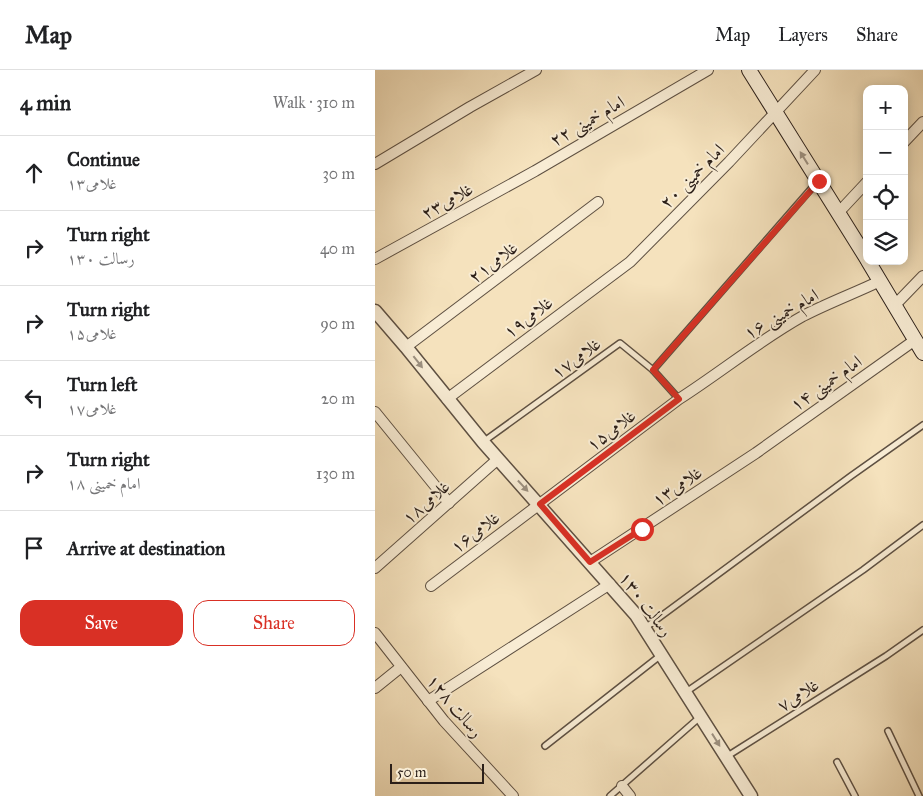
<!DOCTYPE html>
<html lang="en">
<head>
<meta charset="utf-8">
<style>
  body { margin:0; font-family:"IM FELL Great Primer",Amiri,serif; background:#f6f6f6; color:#202124 }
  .controls { position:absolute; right:15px; top:15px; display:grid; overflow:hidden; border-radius:10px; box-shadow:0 2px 12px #0003 }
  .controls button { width:45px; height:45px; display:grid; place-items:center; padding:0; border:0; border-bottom:1px solid #e0e0e0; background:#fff; color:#202124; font:25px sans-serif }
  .scale { position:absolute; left:15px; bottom:12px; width:94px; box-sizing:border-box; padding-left:5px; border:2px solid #2b1f19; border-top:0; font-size:14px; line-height:18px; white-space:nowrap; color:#2b1f19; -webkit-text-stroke:4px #f8ecd4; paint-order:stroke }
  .stop { position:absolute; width:15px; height:15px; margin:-11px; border:4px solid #d93025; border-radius:50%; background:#fff }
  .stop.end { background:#d93025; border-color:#fff; box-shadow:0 1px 5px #0008 }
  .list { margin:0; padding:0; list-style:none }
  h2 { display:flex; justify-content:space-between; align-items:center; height:65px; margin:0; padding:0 20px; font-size:21px }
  h2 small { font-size:16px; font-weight:400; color:#757577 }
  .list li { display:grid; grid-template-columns:32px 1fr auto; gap:15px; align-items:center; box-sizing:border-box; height:75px; padding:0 20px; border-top:1px solid #e0e0e0 }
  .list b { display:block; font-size:19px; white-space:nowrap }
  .list p { margin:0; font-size:16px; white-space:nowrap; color:#757577 }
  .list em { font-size:16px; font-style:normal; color:#757577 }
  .actions { display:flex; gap:10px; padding:15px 20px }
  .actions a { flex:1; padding:11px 0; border:1px solid #d93025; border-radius:15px; text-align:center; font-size:18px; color:#d93025 }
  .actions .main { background:#d93025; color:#fff }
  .icon { flex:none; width:28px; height:28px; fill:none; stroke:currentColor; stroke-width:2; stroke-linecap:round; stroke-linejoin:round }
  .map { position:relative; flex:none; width:548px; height:726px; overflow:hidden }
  header { display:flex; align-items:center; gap:30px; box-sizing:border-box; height:70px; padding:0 25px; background:#fff; border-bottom:1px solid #e0e0e0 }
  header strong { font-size:24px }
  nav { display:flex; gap:28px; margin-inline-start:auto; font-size:18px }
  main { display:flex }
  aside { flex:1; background:#fff }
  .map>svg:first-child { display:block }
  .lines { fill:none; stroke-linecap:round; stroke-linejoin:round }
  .service-casing { stroke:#5e5042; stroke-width:8 }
  .minor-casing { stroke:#5e5042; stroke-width:12 }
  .tertiary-casing { stroke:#5e5042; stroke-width:15 }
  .secondary-casing { stroke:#2b1f19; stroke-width:16 }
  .service { stroke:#f8ecd4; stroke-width:5 }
  .minor { stroke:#f8ecd4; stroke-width:10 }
  .tertiary { stroke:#f8ecd4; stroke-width:12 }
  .secondary { stroke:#f8ecd4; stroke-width:14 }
  .oneway { fill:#9c9080 }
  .route { stroke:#d93025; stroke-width:6 }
  .labels { text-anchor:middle; stroke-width:4; stroke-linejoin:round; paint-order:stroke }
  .street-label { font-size:18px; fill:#2b1f19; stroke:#f8ecd4 }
</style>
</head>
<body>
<header>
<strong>Map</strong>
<nav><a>Map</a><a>Layers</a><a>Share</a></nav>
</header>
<main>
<aside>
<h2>4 min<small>Walk · 310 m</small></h2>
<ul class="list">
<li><svg class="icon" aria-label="ahead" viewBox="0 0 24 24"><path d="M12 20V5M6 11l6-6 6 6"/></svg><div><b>Continue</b><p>غلامی۱۳</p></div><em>30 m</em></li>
<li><svg class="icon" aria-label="right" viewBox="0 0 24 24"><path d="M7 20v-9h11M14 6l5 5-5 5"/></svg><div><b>Turn right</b><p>رسالت ۱۳۰</p></div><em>40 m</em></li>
<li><svg class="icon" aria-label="right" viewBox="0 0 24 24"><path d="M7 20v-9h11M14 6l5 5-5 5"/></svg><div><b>Turn right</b><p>غلامی۱۵</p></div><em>90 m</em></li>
<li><svg class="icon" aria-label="left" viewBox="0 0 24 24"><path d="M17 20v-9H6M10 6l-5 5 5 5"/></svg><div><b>Turn left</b><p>غلامی۱۷</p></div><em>20 m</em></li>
<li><svg class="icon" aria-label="right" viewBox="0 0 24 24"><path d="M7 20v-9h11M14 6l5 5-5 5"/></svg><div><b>Turn right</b><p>امام خمینی ۱۸</p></div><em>130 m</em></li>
<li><svg class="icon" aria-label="arrive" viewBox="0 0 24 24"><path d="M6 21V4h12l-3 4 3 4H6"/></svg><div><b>Arrive at destination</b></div></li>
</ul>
<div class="actions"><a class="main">Save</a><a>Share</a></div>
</aside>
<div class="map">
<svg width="548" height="726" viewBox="0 0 548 726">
  <rect width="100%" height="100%" fill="#f5e2bd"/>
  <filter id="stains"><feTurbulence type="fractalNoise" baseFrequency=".004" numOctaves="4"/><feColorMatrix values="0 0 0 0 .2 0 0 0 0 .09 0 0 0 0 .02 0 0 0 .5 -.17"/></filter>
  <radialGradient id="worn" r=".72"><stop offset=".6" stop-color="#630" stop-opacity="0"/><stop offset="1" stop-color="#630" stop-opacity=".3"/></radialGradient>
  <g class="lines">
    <defs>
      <g id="service">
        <polyline points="278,300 443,111"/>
        <polyline points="108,372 245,273 278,300 304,329"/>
        <polyline points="270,558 476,406 548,355"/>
        <polyline points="311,622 488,500 548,455"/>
        <polyline points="513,661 544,726"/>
        <polyline points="170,676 286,585"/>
        <polyline points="351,687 511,586 548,560"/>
        <polyline points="462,692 480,726"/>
        <polyline points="235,726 325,647"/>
      </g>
      <g id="minor">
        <polyline points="529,72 548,52"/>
        <polyline points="0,94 95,37 161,0"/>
        <polyline points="464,142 492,112"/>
        <polyline points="0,189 160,101 333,0"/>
        <polyline points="520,235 548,206"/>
        <polyline points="31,277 223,132"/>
        <polyline points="72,329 255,192 354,92 440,0"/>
        <polyline points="0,342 74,433"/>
        <polyline points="215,492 381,383 540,270"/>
        <polyline points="0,498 123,389"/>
        <path d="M56 516 304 329C346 302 385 270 428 246 453 233 480 223 505 211"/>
        <polyline points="0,563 69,651 138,726"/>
        <polyline points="0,618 26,597"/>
        <polyline points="53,631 235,514"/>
        <polyline points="247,716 255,726"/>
      </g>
      <polyline id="tertiary" points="0,241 31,277 108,372 261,545 376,726"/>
      <g id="secondary">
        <polyline points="374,0 492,189"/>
        <polyline points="493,191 548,283"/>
      </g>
    </defs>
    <use href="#service" class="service-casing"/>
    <use href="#minor" class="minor-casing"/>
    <use href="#tertiary" class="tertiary-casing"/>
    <use href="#secondary" class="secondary-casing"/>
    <use href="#service" class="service"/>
    <use href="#minor" class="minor"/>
    <use href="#tertiary" class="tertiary"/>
    <use href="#secondary" class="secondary"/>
  </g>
  <defs><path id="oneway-solid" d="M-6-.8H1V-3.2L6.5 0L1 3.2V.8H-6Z" transform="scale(1.25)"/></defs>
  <g class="oneway">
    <use href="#oneway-solid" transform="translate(429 88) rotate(-122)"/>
    <use href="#oneway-solid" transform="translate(43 292) rotate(52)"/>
    <use href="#oneway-solid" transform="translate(148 416) rotate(47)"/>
    <use href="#oneway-solid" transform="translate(341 670) rotate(58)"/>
  </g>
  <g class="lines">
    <polyline class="route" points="267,459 215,492 165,434 304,329 278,300 444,111"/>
  </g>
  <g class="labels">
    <g class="street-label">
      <text transform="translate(212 51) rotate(-30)" y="6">امام خمینی ۲۲</text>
      <text transform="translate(317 106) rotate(-45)" y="6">امام خمینی ۲۰</text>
      <text transform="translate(72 131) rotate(-29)" y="6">غلامی۲۳</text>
      <text transform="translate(118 192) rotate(-37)" y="6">غلامی۲۱</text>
      <text transform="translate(406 244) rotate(-30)" y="6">امام خمینی ۱۶</text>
      <text transform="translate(153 247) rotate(-37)" y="6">غلامی۱۹</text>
      <text transform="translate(201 288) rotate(-36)" y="6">غلامی۱۷</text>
      <text transform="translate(451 313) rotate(-35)" y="6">امام خمینی ۱۴</text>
      <text transform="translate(236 360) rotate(-37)" y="6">غلامی۱۵</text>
      <text transform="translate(302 416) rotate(-34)" y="6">غلامی۱۳</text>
      <text transform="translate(51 432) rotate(-41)" y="6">غلامی۱۸</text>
      <text transform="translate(100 462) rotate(-37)" y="6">غلامی۱۶</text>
      <text transform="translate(271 534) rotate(53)" y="6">رسالت ۱۳۰</text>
      <text transform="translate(423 625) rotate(-32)" y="6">غلامی۷</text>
      <text transform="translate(80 636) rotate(50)" y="6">رسالت ۱۲۸</text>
    </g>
  </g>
  <rect width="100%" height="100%" filter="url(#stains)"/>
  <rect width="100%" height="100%" fill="url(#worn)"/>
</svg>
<div class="controls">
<button>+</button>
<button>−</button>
<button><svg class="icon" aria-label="locate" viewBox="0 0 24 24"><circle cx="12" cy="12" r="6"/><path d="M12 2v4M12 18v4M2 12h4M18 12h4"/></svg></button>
<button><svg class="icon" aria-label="layers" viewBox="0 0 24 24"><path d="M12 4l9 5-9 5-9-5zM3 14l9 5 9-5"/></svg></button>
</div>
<div class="scale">50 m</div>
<div class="stop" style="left:267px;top:459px"></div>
<div class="stop end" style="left:444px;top:111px"></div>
</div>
</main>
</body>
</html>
